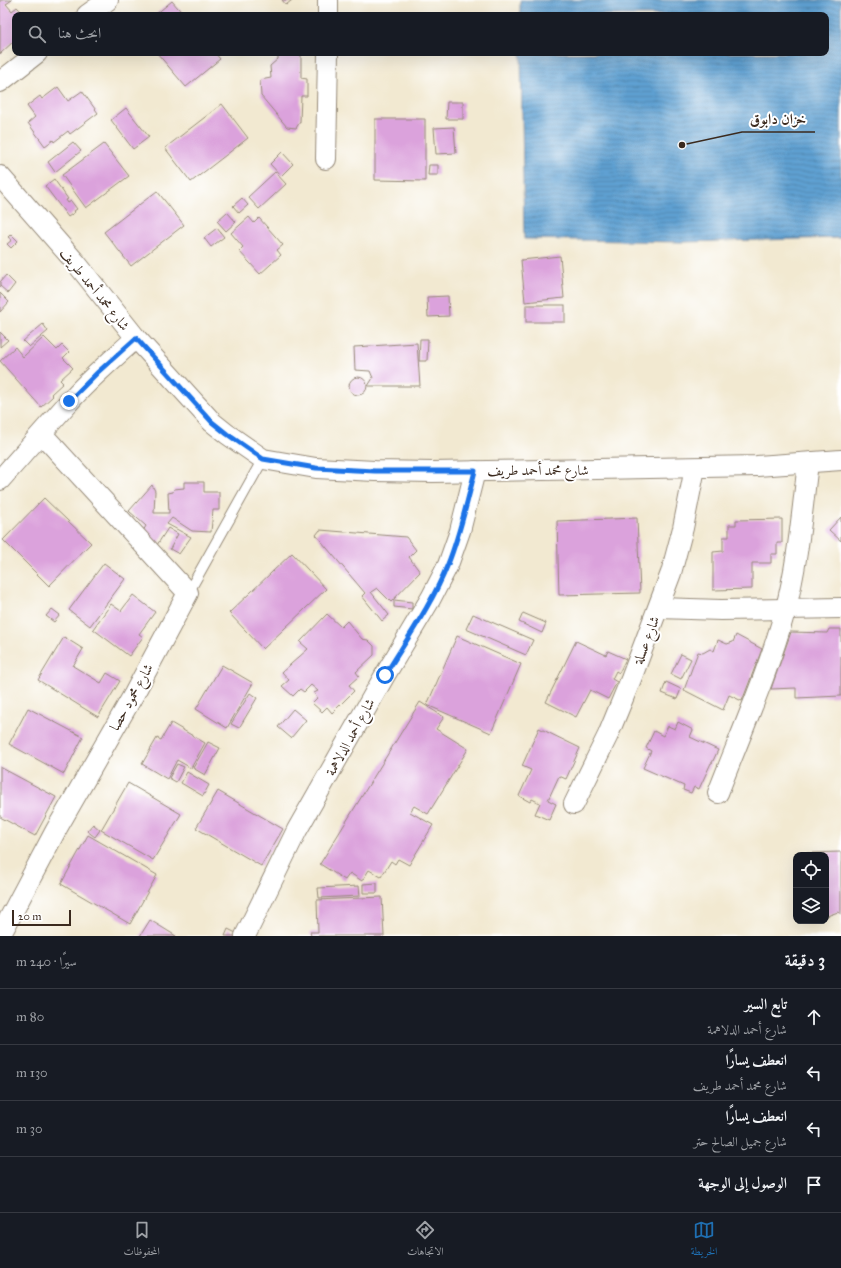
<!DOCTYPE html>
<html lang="ar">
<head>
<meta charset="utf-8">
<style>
  body { margin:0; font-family:"IM FELL Great Primer",Amiri,serif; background:#20242c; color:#f1f3f6; direction:rtl }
  .controls { position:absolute; right:12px; bottom:12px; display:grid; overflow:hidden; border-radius:8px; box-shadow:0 4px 16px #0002 }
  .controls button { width:36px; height:36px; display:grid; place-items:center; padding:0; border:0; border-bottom:1px solid #363941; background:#171b24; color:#f1f3f6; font:20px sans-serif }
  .scale { position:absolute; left:12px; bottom:10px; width:59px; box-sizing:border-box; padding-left:4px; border:2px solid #3b2a1e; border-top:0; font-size:11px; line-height:14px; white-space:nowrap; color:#3b2a1e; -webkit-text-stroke:3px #fff; paint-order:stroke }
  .stop { position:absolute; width:12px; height:12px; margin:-9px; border:3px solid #1a73e8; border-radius:50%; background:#fff }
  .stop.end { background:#1a73e8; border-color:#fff; box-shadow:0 1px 4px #0008 }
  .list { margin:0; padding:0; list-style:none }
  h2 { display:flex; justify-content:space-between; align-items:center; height:52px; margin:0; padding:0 16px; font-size:17px }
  h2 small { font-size:13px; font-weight:400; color:#9ea1a6 }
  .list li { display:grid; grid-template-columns:26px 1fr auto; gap:12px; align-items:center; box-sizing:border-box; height:56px; padding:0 16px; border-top:1px solid #363941 }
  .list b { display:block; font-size:15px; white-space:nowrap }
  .list p { margin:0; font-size:13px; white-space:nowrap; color:#9ea1a6 }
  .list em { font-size:13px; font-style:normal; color:#9ea1a6 }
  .icon { flex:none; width:22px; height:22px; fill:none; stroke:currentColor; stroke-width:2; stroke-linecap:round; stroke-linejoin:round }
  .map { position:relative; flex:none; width:841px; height:936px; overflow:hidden; direction:ltr }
  .search { position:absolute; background:#171b24; box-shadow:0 4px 16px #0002; left:12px; right:12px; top:12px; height:44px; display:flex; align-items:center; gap:10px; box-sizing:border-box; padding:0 14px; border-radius:8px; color:#9ea1a6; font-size:15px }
  .sheet { height:276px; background:#171b24 }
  nav { display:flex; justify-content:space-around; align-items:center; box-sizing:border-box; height:56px; border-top:1px solid #363941; background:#171b24; font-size:11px; color:#9ea1a6 }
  nav a { display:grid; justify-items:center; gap:2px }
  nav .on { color:#1f6fb2 }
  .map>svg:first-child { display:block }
  .water { fill:url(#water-rules); stroke:#4c6578 }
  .building { fill:#dba2dc }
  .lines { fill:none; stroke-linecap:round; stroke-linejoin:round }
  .lane-casing { stroke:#968a78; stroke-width:12 }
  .street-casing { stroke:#968a78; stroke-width:22 }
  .lane { stroke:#fff; stroke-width:10 }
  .street { stroke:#fff; stroke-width:20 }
  .route { stroke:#1a73e8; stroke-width:5 }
  .labels { text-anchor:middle; stroke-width:4; stroke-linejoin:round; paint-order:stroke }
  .street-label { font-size:14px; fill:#3b2a1e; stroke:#fff }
  .leader { fill:none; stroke:#3b2a1e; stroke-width:1.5 }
  .callout-dot { fill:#3b2a1e; stroke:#fff; stroke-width:1.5 }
  .callout-label { font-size:15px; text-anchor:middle; font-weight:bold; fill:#3b2a1e; stroke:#fff; stroke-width:4; stroke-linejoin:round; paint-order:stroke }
</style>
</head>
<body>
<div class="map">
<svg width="841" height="936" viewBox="0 0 841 936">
  <defs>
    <pattern id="water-rules" width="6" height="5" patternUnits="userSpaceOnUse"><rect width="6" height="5" fill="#5ea0d2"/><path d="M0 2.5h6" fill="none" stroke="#4f83aa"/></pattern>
  </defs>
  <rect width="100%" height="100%" fill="#fff"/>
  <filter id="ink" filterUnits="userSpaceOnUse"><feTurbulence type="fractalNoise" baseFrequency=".025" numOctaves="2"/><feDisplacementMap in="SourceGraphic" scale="8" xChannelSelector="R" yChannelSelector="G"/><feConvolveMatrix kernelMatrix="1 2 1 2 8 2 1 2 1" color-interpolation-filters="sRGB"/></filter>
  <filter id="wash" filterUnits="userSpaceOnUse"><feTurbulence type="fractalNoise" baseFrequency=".012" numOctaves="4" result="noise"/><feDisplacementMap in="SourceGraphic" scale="16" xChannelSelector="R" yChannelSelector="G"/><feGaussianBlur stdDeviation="0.9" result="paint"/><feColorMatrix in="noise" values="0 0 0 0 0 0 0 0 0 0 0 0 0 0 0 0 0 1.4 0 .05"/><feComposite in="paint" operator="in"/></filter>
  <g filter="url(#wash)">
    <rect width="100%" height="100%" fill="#f2e9d1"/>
    <polygon class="water" points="520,0 841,0 841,238 681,242 524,239 521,53 826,53 826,15 520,15"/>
    <g id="blocks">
      <g class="building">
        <polygon points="0,0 12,0 6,4 12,11 17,7 22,12 24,11 28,15 15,15 15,40 0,54"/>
        <polygon points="282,0 292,0 286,5"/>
        <polygon points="172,1 184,15 155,15"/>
        <polygon points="157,53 215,53 220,59 186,87"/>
        <polygon points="278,53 301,53 301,78 307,79 307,96 301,96 300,122 296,128 287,127 261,96 260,80 271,78 270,66 278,59"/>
        <polygon points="58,87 68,101 82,91 98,113 70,134 68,131 54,142 53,140 45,146 28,123 35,117 27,106 40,96 42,99"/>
        <polygon points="447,102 463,102 463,119 446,119"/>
        <polygon points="222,104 248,138 191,182 165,148"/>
        <polygon points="126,108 149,137 133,149 111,120"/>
        <polygon points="375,119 425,119 425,181 375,180"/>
        <polygon points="454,127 456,153 436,154 434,128"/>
        <polygon points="73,142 81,151 55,172 48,162"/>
        <polygon points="104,144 129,176 86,208 62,175"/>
        <polygon points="282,152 293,164 281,176 270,164"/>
        <polygon points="429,165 438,165 438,175 428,175"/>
        <polygon points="275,172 286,184 259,209 248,197"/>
        <polygon points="54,179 68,199 66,200 68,203 71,201 77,209 74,211 75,212 68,217 45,186"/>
        <polygon points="157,191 184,225 131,266 104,232"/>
        <polygon points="242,198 248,205 239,213 233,206"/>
        <polygon points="227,212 236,222 226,231 217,221"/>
        <polygon points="249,217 254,223 259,218 283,245 277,250 281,255 260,274 239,251 243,247 231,233"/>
        <polygon points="217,228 224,237 211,247 204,238"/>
        <polygon points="11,234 18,241 11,248 7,244 12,240 8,237"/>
        <polygon points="560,256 564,298 525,302 521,260"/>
        <polygon points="6,275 15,284 8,293 0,286 0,282"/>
        <polygon points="0,293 9,302 0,312"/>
        <polygon points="448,296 449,316 428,317 427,297"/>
        <rect x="526" y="305" width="39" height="17"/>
        <polygon points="43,324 48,331 29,347 23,341"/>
        <polygon points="0,332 8,340 0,347"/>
        <polygon points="44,337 57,350 62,345 69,352 63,358 73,368 60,380 63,383 51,394 53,396 41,407 0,361 15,347 23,357"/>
        <polygon points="420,339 428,339 427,361 419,361"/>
        <polygon points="417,343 420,386 368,386 373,378 370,371 355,370 354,347"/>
        <circle cx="358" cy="386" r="9"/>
        <polygon points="184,482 204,482 204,492 219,492 219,510 213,510 211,532 192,531 172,518 167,524 191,537 179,554 170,549 178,534 168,528 157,545 143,531 146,526 129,511 152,485 155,491 154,513 169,513 168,493 173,492 174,489 184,488"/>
        <polygon points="44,498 91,543 49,586 3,540"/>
        <polygon points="841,517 841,541 829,530"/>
        <polygon points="637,518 640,593 559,595 557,521"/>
        <polygon points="782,519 782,543 777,543 777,554 771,554 771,563 752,563 752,589 713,590 713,552 723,551 723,537 729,537 729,525 736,525 736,520"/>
        <polygon points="320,530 406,537 416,550 409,557 420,572 391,602 377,588 371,592 389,615 382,621 362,596 365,593 316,535"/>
        <polygon points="292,553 326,589 263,649 229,613"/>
        <polygon points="104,563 125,579 90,626 69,610"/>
        <polygon points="133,595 155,612 139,634 143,637 129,656 93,629 111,604 121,611"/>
        <polygon points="394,600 412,602 412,609 394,607"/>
        <polygon points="52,609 60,615 54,622 46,616"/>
        <polygon points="523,613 546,623 542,633 519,622"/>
        <polygon points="327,614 341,627 347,621 362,639 368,640 374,646 374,655 356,672 359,676 349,685 354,691 332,713 327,707 322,712 312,703 317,698 314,693 318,691 311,685 304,692 300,689 293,696 282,686 289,680 282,672 308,649 300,642"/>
        <polygon points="473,614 533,640 526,655 466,629"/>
        <polygon points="829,629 841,629 841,696 796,698 796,688 771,689 791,632 827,633"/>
        <polygon points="736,635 762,649 742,701 729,695 723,710 684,690 698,652 703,653 710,649 714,651 718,640 727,644 733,642"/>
        <polygon points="457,636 521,664 491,733 427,705"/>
        <polygon points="64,637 83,649 73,666 101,683 107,673 120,681 98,717 38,680"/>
        <polygon points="576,641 606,655 608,651 626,659 619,673 616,671 612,679 617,682 608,699 590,690 576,717 546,702"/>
        <polygon points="681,654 691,659 681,679 671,674"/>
        <polygon points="222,665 253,683 227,728 196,709"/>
        <polygon points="666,682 681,689 677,699 662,693"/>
        <polygon points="250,693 257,698 239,728 231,724"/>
        <polygon points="420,702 444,717 436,729 468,749 428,814 414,806 410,812 433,825 409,865 398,859 395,864 391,861 381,877 369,870 362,881 350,873 345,880 320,864"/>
        <polygon points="28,708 83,737 64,774 9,744"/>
        <polygon points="293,709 306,720 291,738 278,727"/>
        <polygon points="678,722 693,730 690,737 718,750 712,763 711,763 699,789 694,787 691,793 683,790 684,786 643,768 651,751 646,748 654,731 663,736 668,726 675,729"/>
        <polygon points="171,723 205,743 191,768 177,760 167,779 142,764 157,738 161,740"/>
        <polygon points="539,728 580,748 566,779 559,776 548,800 556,804 549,820 535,814 540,803 532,799 530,802 519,796 531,770 522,766"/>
        <polygon points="208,742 220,748 205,775 193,768"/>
        <polygon points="177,764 184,767 176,782 169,778"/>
        <polygon points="0,767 56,797 35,836 0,817"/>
        <polygon points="187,772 209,785 203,796 181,783"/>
        <polygon points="128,783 181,814 153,860 101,830"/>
        <polygon points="218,791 283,829 261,866 196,828"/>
        <polygon points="93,824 100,830 95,837 87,831"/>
        <polygon points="88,835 157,875 130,924 61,884"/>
        <polygon points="841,852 841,914 838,912 827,916 826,855 807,855 807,853"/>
        <polygon points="377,883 377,893 363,893 363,884"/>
        <polygon points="359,886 360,896 319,898 318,888"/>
        <polygon points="382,897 384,936 311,936 310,932 318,932 317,900"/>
        <polygon points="150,920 176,936 140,936"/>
        <polygon points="228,929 242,936 225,936"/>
      </g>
    </g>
  </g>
  <g filter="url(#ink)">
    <use href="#blocks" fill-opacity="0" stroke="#968a78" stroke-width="1"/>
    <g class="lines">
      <defs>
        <polyline id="lane" points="188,593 263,459"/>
        <g id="street">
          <polyline points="328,0 328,15"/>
          <polyline points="87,15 108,0"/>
          <polyline points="0,82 37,53"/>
          <polyline points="326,159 328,53"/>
          <polyline points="0,176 77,264 136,338 212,422 227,434 263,459 316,468 375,471 433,472 757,466 841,460"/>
          <path d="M0 480C23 454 46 428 69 402 89 379 113 359 136 338"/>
          <polyline points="659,608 721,610 841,608"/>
          <path d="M718 793C741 733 768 673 785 611 798 564 802 511 808 463"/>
          <polyline points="574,804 608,735 631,679 671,573 683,528 695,468"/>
          <polyline points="0,936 56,830 134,694 188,593 42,434"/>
          <polyline points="245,936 297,830 385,675 431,598 448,565 460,531 475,471"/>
        </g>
      </defs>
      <use href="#lane" class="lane-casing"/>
      <use href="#street" class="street-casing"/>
      <use href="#lane" class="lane"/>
      <use href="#street" class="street"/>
    </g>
  </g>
  <g class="lines" filter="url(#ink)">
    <path class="route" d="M69 401 98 372 136 338 212 422 227 434 263 459 316 468 375 471H475C467 502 460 534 448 564 432 604 407 639 385 675"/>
  </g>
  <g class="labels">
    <g class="street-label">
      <text transform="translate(95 289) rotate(51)" y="5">شارع محمد أحمد طريف</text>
      <text x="538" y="475">شارع محمد أحمد طريف</text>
      <text transform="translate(646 640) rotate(-69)" y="5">شارع عسلة</text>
      <text transform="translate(131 697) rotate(-61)" y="5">شارع محمود حصا</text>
      <text transform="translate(350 737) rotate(-61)" y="5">شارع أحمد الدلاهمة</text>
    </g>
  </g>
  <path class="leader" d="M682 145L742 132H815"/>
  <circle class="callout-dot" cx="682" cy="145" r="4"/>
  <g class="callout-label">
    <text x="778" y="124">خزان دابوق</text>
  </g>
</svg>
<div class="controls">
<button><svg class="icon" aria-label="locate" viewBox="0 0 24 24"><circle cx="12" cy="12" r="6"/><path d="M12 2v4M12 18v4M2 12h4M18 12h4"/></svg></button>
<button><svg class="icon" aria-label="layers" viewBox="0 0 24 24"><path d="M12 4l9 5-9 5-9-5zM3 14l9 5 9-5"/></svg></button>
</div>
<div class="scale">20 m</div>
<div class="stop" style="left:385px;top:675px"></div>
<div class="stop end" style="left:69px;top:401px"></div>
<div class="search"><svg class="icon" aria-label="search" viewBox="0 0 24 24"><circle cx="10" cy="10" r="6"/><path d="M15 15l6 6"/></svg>ابحث هنا</div>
</div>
<section class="sheet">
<h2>3 دقيقة<small>سيرًا · 240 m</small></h2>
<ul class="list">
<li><svg class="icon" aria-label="ahead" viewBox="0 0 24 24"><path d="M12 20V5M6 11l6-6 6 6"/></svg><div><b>تابع السير</b><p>شارع أحمد الدلاهمة</p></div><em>80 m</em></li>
<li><svg class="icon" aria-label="left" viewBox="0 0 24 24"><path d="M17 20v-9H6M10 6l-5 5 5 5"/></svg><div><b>انعطف يسارًا</b><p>شارع محمد أحمد طريف</p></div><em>130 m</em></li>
<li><svg class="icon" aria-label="left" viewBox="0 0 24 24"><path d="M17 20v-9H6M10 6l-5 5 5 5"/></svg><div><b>انعطف يسارًا</b><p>شارع جميل الصالح حتر</p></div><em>30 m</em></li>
<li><svg class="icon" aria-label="arrive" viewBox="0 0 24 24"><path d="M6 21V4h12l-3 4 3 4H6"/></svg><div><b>الوصول إلى الوجهة</b></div></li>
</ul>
</section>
<nav>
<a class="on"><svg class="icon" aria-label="map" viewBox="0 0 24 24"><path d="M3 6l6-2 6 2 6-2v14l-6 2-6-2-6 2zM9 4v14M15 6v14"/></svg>الخريطة</a>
<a><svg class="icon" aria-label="directions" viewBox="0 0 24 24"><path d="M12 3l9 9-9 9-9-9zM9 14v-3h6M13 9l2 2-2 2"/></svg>الاتجاهات</a>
<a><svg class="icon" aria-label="saved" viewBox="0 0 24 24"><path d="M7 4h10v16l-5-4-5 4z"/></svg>المحفوظات</a>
</nav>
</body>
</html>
